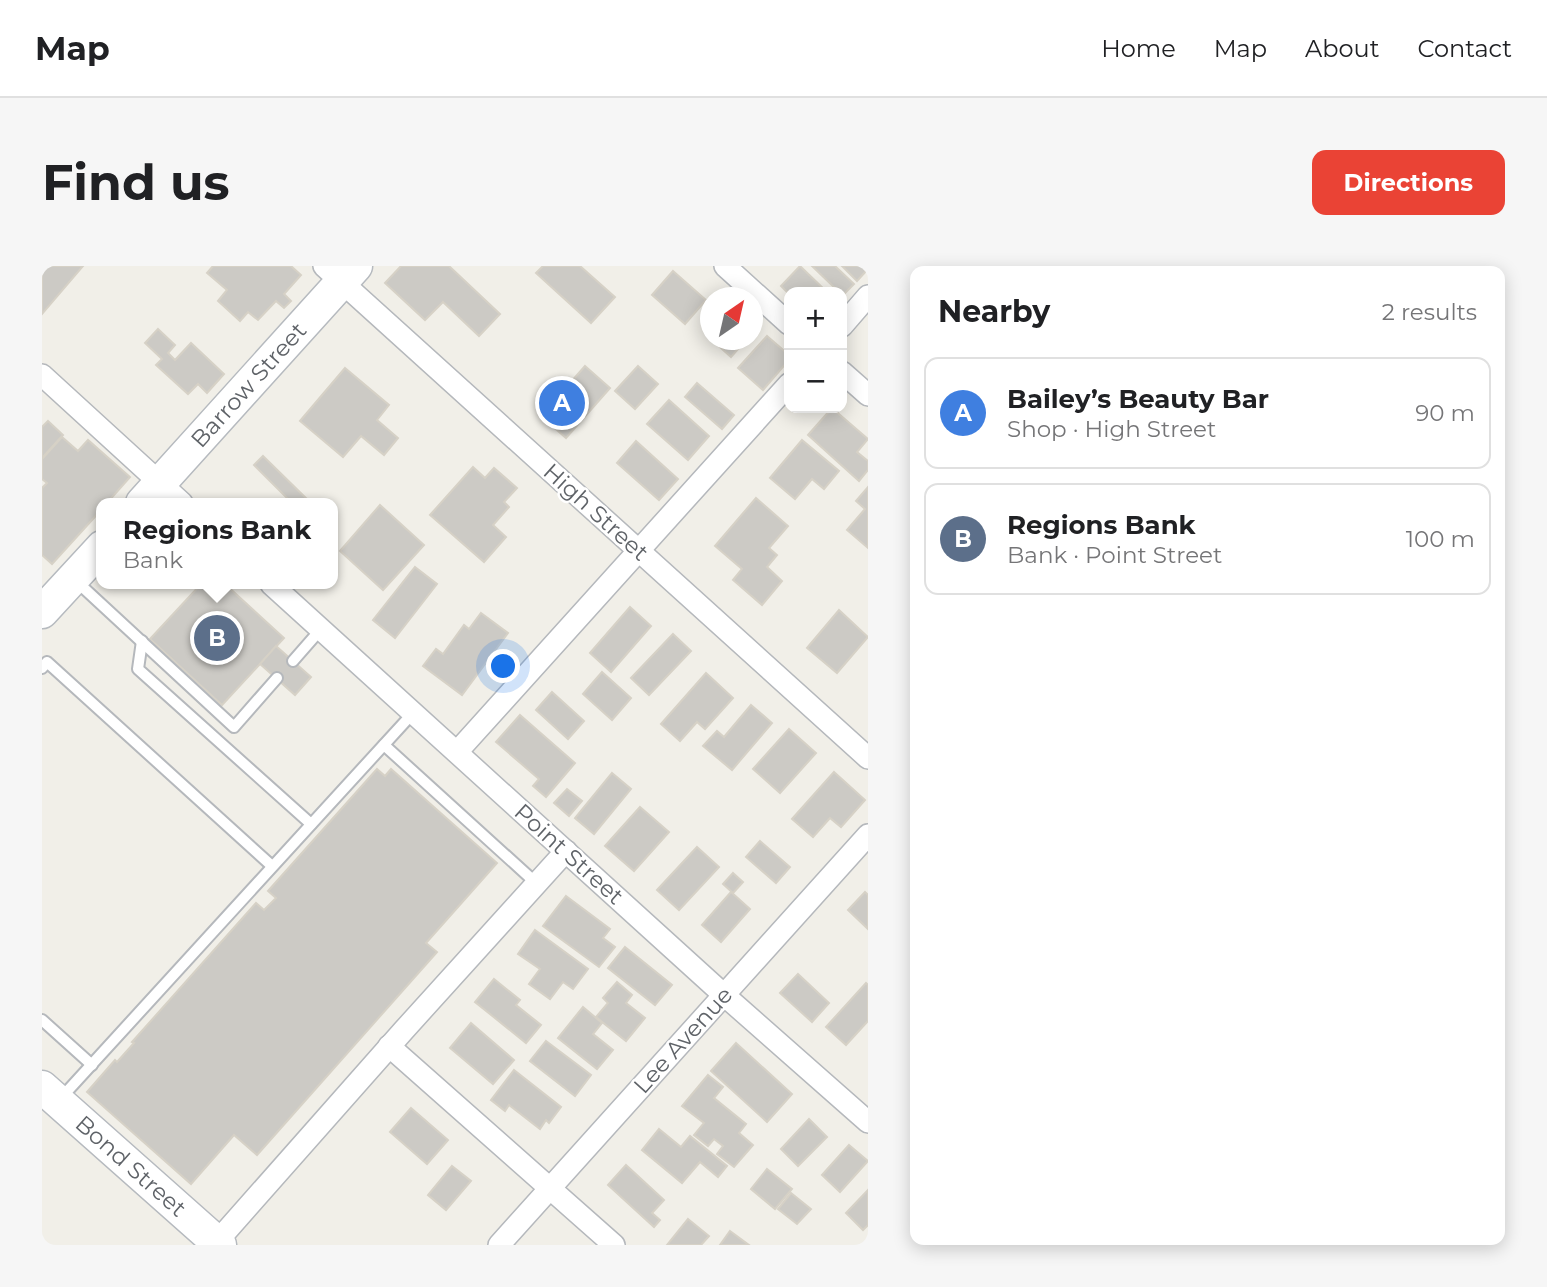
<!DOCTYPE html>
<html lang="en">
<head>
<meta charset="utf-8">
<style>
  body { margin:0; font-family:Montserrat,sans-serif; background:#f6f6f6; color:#202124 }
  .controls { position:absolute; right:21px; top:21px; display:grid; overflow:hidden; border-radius:14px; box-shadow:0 4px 18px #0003 }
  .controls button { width:63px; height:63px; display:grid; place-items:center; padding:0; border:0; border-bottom:2px solid #e0e0e0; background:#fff; color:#202124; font:35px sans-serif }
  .compass { position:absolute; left:658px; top:21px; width:63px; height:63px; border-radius:50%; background:#fff; box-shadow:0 4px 18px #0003; rotate:34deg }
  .you { position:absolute; left:462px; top:401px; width:24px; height:24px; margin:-18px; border:5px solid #fff; border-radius:50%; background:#1a73e8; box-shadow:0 0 0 10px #1a73e833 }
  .badge { display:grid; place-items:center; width:46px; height:46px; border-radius:50%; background:#ea4335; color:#fff; font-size:23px; font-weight:700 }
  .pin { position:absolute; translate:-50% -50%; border:4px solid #fff; box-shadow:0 2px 7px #0006 }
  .popup { position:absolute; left:54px; top:232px; width:242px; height:91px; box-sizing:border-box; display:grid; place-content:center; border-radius:14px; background:#fff; filter:drop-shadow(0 2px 5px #0005); font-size:23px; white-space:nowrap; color:#757577 }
  .popup b { font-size:26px; color:#202124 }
  .popup::after { content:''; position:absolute; left:50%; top:100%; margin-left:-14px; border:14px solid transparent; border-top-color:#fff }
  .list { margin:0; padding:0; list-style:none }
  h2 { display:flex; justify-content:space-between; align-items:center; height:91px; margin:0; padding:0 28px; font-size:30px }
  h2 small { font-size:23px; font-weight:400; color:#757577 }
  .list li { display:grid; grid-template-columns:46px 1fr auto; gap:21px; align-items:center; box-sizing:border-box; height:112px; margin:0 14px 14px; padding:0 14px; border:2px solid #e0e0e0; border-radius:14px }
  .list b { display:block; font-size:26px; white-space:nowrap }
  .list p { margin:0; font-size:23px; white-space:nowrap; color:#757577 }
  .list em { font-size:23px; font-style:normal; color:#757577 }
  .map { position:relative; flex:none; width:826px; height:979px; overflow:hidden; border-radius:14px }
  header { display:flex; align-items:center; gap:42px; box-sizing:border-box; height:98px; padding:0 35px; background:#fff; border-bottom:2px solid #e0e0e0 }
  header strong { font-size:33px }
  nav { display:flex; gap:38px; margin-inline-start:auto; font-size:24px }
  .intro { display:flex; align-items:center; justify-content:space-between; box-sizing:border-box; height:168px; padding:0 42px }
  h1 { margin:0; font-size:49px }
  .button { padding:18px 32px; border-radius:14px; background:#ea4335; color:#fff; font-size:24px; font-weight:700 }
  main { display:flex; gap:42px; padding:0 42px }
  aside { flex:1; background:#fff; border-radius:14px; box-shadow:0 4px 18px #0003 }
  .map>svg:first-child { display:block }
  .building { fill:#cccac5; stroke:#d6d1c6; stroke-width:2 }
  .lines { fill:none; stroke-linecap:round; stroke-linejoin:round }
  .service-casing { stroke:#b5b8bc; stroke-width:14 }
  .minor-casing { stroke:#b5b8bc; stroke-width:24 }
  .secondary-casing { stroke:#b6babf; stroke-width:35 }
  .service { stroke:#fff; stroke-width:10 }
  .minor { stroke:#fff; stroke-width:21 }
  .secondary { stroke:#fff; stroke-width:32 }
  .labels { text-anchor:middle; stroke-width:5; stroke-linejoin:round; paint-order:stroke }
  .street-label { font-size:23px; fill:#5f6368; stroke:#fff }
</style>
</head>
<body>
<header>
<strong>Map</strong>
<nav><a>Home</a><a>Map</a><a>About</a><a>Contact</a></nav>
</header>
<div class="intro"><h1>Find us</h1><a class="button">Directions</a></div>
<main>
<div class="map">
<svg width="826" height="979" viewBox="0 0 826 979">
  <rect width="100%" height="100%" fill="#f1efe8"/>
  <g class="building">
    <polygon points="0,0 41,0 0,48"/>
    <polygon points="171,0 249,0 259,9 242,28 249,35 242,42 234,35 216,54 206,46 198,55 176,35 185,24 165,7"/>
    <polygon points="359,0 407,0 458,48 437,70 401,36 383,54 343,17"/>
    <polygon points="501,0 538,0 573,31 549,57 494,7"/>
    <polygon points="758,0 785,26 747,26 747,28 739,20"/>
    <polygon points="770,0 793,0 812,18 800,30 800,26 797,26"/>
    <polygon points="800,0 826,0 826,3 815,15"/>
    <polygon points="631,5 664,34 643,58 610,29"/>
    <polygon points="116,63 133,79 126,87 133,94 149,77 182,108 165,127 156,118 146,128 114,99 120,93 103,77"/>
    <polygon points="725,70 747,89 747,94 721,124 696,102"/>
    <polygon points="670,74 704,74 689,91"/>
    <polygon points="543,100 568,122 524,172 499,150"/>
    <polygon points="596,100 616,118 593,143 573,125"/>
    <polygon points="303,102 347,139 335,154 356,172 342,189 319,170 301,191 258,155"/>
    <polygon points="655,117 692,149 680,163 643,131"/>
    <polygon points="627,134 667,170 646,194 605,158"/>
    <polygon points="790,142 826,173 815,186 826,195 826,204 817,215 766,169"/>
    <polygon points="6,155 21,169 0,192 0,161"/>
    <polygon points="20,171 36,185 46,174 88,211 65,237 60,237 60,243 10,298 0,289 0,222 5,217 0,213 0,193"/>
    <polygon points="760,174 797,205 782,223 770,213 753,233 728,212"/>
    <polygon points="594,175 636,213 617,234 575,197"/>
    <polygon points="221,190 269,237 250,237 212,199"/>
    <polygon points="431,201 443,212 452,202 475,222 462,236 467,241 451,259 464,271 442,296 388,249"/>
    <polygon points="826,221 826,282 805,264 823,243 814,235"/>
    <polygon points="714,232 746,260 727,282 735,289 725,301 740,315 720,339 691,314 700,303 673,280"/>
    <polygon points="338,239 382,279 341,324 298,285"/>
    <polygon points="373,301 395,318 353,372 331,354"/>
    <polygon points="159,318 183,318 242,372 180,439 108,373"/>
    <polygon points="588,341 609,360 569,406 548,387"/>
    <polygon points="797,344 826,371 795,407 765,382"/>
    <polygon points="439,347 466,367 420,429 381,400 394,383 401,388 422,359 427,363"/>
    <polygon points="631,368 649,385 607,429 589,412"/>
    <polygon points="234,380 269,411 253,429 218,398"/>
    <polygon points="560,406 589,432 570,454 541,428"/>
    <polygon points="664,407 691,432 663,463 655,456 638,475 619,458"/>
    <polygon points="510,426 542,455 526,473 494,444"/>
    <polygon points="709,439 730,457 690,504 661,480 675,465 682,471"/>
    <polygon points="478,449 533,497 504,531 491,520 497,513 454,476"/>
    <polygon points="747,463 774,487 738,527 711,503"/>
    <polygon points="335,503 343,510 349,503 455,597 384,677 395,686 215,889 192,869 149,918 45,826 73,794 75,796 92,777 90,776 214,637 222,644 234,632 226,625"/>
    <polygon points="792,506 823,534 799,561 788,552 771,571 750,553"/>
    <polygon points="570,507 589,523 552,568 533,552"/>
    <polygon points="525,523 540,535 527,550 512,537"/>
    <polygon points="598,541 627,566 592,605 563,580"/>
    <polygon points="718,575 748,601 734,617 704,591"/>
    <polygon points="655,581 677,601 637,644 615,624"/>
    <polygon points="691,607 701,616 691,627 681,618"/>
    <polygon points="689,626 708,643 679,676 660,659"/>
    <polygon points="823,626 826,629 826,663 806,644"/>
    <polygon points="524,630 568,663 561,672 573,681 557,701 501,660"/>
    <polygon points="493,664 546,703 531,723 521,716 508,733 487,718 498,703 476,688"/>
    <polygon points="583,681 630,719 613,739 566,702"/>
    <polygon points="756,708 787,737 770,756 738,727"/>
    <polygon points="452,713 478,734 474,739 499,759 484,777 433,736"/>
    <polygon points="575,716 590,729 584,737 603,752 584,775 554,751 566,737 561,732"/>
    <polygon points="824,717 826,719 826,755 804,779 784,761"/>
    <polygon points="541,741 560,757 551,768 571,784 555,803 516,772"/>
    <polygon points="429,757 472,794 451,818 408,782"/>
    <polygon points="504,775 549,809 533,830 488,795"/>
    <polygon points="694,777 750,828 725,856 669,805"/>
    <polygon points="472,804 519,841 507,857 504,854 498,863 467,839 463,845 449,834"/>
    <polygon points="666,809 681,821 672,832 704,858 697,867 711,879 692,901 675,888 681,880 672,873 666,880 652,869 662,857 640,840"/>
    <polygon points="369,842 406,874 385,898 348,866"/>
    <polygon points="767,853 785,871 756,900 739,883"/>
    <polygon points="617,863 639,881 648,870 685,900 676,911 658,896 640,917 600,884"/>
    <polygon points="807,879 826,895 798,926 780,909"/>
    <polygon points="584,899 622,934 610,947 618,954 612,961 566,919"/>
    <polygon points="410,900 429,915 404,944 386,929"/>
    <polygon points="725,903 750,923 733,943 709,923"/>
    <polygon points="826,924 826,959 821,964 804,947"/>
    <polygon points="749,927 769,943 755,958 736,943"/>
    <polygon points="646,953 667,970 659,979 625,979"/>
    <polygon points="688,965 707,979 678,979"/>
  </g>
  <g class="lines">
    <defs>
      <g id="service">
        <polyline points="33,314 192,461 235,412"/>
        <polyline points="100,375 96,403 269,558"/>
        <polyline points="251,395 279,363"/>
        <polyline points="0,402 5,396 230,600"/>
        <polyline points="342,479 494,617"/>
        <polyline points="0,754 50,799"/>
        <polyline points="19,832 371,447"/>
      </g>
      <g id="minor">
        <polyline points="282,0 826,492"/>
        <polyline points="683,0 747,58"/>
        <polyline points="800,60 826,30"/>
        <polyline points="800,106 826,129"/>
        <polyline points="0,109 140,237"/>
        <polyline points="229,318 682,729 826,856"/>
        <polyline points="415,486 747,118"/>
        <polyline points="347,780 572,979"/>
        <polyline points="172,979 362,764 524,585"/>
        <polyline points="457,979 826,569"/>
      </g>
      <g id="secondary">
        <path id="s1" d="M100 237 314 0"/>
        <polyline points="0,346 60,281"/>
        <path id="s2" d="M0 821 178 979"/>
      </g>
    </defs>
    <use href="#service" class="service-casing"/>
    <use href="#minor" class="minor-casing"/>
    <use href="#secondary" class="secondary-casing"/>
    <use href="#service" class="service"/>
    <use href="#minor" class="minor"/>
    <use href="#secondary" class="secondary"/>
  </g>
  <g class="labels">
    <g class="street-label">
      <text dy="8" stroke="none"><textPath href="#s1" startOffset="159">Barrow Street</textPath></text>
      <text transform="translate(554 246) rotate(42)" y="8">High Street</text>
      <text transform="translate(527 588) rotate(42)" y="8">Point Street</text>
      <text transform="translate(641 774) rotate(-48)" y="8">Lee Avenue</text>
      <text dy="8" stroke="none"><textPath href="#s2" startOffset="119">Bond Street</textPath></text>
    </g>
  </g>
</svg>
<div class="controls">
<button>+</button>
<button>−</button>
</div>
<svg class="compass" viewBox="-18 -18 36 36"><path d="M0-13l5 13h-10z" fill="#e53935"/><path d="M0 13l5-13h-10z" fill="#757577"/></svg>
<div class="you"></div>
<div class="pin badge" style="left:520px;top:137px;background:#3f7fe0">A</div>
<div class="pin badge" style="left:175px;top:372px;background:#5c6f8a">B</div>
<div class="popup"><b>Regions Bank</b>Bank</div>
</div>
<aside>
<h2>Nearby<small>2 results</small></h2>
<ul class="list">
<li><span class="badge" style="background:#3f7fe0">A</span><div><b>Bailey’s Beauty Bar</b><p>Shop · High Street</p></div><em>90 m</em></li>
<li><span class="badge" style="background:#5c6f8a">B</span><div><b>Regions Bank</b><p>Bank · Point Street</p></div><em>100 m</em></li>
</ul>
</aside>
</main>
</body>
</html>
